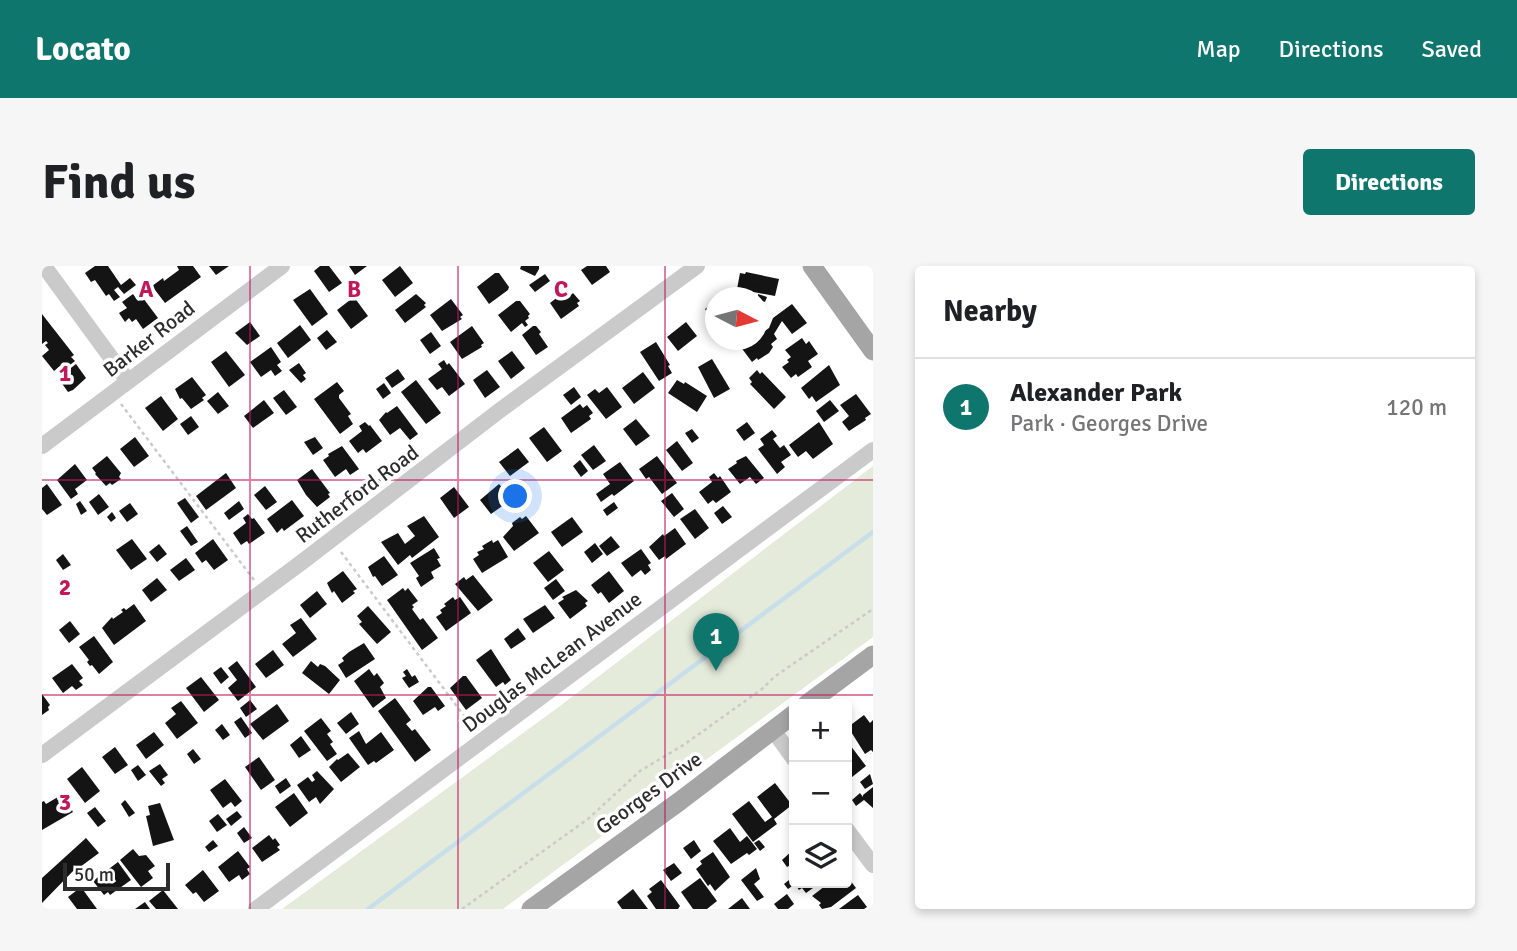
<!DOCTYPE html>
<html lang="en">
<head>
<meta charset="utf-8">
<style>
  body { margin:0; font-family:Signika,sans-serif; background:#f6f6f6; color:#202124 }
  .controls { position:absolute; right:21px; bottom:21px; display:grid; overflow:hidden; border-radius:7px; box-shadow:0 4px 10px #0003 }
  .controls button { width:63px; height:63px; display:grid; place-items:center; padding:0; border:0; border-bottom:2px solid #e0e0e0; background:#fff; color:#202124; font:35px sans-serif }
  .compass { position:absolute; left:663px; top:21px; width:63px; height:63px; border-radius:50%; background:#fff; box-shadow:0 4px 10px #0003; rotate:96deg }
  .scale { position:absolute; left:21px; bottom:18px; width:107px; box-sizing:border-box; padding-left:7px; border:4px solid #2d2d2d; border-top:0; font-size:19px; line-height:24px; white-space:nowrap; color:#2d2d2d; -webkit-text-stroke:5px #fff; paint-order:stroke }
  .you { position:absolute; left:474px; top:231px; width:24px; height:24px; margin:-18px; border:5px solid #fff; border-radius:50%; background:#1a73e8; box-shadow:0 0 0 10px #1a73e833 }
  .badge { display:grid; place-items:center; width:46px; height:46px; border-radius:50%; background:#0f766e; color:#fff; font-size:23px; font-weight:700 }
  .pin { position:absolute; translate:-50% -58px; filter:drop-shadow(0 2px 4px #0008) }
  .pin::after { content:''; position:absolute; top:37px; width:24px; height:21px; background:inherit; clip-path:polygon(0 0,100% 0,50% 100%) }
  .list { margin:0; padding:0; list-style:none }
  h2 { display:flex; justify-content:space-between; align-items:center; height:91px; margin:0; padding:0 28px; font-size:30px }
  h2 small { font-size:23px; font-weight:400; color:#757577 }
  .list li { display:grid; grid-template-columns:46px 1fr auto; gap:21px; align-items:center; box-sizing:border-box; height:98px; padding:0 28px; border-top:2px solid #e0e0e0 }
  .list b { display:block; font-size:26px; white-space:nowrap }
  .list p { margin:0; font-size:23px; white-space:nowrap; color:#757577 }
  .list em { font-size:23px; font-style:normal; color:#757577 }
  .icon { flex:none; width:38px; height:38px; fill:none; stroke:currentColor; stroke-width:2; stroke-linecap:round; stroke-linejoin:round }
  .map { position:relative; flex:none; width:831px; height:643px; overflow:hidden; border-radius:7px }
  header { display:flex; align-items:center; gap:42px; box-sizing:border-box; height:98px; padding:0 35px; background:#0f766e; color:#fff }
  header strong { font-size:33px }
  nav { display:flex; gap:38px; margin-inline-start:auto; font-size:24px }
  .intro { display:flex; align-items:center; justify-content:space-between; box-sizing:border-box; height:168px; padding:0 42px }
  h1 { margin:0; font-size:49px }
  .button { padding:18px 32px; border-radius:7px; background:#0f766e; color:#fff; font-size:24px; font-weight:700 }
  main { display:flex; gap:42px; padding:0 42px }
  aside { flex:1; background:#fff; border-radius:7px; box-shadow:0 4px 10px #0003 }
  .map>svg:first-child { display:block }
  .green { fill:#e4ebdb }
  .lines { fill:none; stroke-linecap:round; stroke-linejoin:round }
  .stream { stroke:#c8deea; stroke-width:4.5 }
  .building { fill:#141414 }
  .path { stroke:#cacaca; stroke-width:2.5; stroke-dasharray:3.5 3.5; stroke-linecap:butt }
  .minor { stroke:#cacaca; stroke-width:16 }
  .major { stroke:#a5a5a5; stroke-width:19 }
  .grid { fill:none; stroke:#c2185b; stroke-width:2; stroke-opacity:0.55 }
  .labels { text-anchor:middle; stroke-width:7; stroke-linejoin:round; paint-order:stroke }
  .street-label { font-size:21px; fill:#2d2d2d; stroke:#fff }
  .grid-label { font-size:23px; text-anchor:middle; font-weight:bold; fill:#c2185b; stroke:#fff; stroke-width:7; stroke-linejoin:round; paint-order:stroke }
</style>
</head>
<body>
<header>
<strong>Locato</strong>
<nav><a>Map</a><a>Directions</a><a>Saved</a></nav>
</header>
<div class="intro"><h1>Find us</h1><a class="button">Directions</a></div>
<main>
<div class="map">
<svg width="831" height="643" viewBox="0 0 831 643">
  <rect width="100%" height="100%" fill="#fff"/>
  <polygon class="green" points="831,200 831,371 461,643 240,643 518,440"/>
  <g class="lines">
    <polyline class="stream" points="326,643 831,266"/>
  </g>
  <g class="building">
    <polygon points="53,0 66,0 79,19 88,12 94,19 82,28 76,21 72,24 78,31 72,35 67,28 64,30 53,14 49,16 43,7"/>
    <polygon points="135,0 151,0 159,11 123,37 110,20 121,12 122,15 137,4"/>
    <polygon points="167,0 187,0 174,9"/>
    <polygon points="278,0 287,0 300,17 287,26 272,5"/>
    <polygon points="307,0 325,0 313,9"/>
    <polygon points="358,0 371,17 353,31 340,14"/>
    <polygon points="479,0 497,0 497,3 493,10 478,3"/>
    <polygon points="545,0 564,0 568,6 550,19 539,4"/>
    <polygon points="704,6 737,13 733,30 695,23 698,7 703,8"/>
    <polygon points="453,7 457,7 467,21 466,24 447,38 435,21"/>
    <polygon points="503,8 508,15 493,26 487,19"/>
    <polygon points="268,23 286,48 270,60 251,34"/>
    <polygon points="525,24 529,29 531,27 538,35 535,37 537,40 519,53 508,37"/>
    <polygon points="91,28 96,35 101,32 116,52 101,63 94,53 90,56 87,52 83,56 77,47 85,42 80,36"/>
    <polygon points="374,28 384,37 382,39 384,41 363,57 353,44"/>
    <polygon points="716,28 725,31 723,36 716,33"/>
    <polygon points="312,31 326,50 309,63 295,44"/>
    <polygon points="409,33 421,49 418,51 420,53 400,65 388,49"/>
    <polygon points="474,35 478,35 488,48 486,50 487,52 483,55 486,59 483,61 480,57 469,66 456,49"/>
    <polygon points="672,36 673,38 673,57 663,43"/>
    <polygon points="750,38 765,57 750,68 740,55 732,68 735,73 729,78 731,81 727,87 716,94 715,92 710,96 695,76 698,74 716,74 716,70 727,62 731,52"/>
    <polygon points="0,48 32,89 29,91 33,95 24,102 21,98 12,105 0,90 7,84 3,79 6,77 4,75 0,78"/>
    <polygon points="208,56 218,70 205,79 193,67"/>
    <polygon points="644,56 655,70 636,85 625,71"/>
    <polygon points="258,59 269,74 246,92 235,77"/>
    <polygon points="430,60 442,77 439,79 440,81 420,93 408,76"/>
    <polygon points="491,60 494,60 499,66 497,68 506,81 494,89 480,69"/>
    <polygon points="285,64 295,76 284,84 275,72"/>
    <polygon points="389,66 399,80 388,88 378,74"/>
    <polygon points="760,72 764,78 767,75 776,88 766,95 770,101 756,111 754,108 749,112 740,101 747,96 745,94 749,91 743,84"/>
    <polygon points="614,76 628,99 626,100 630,107 617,115 598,86"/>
    <polygon points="229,81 239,96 235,99 240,105 233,110 229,104 219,111 208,96"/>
    <polygon points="184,85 203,109 187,121 169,96"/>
    <polygon points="470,85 483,102 469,113 456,95"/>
    <polygon points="670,93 688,123 672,132 656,101"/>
    <polygon points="402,94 405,99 407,97 423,118 407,130 400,121 395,124 386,113 400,103 396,98"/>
    <polygon points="257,97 264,107 261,109 264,113 259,117 247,104"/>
    <polygon points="34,98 44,112 31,124 26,126 16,112"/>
    <polygon points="787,99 798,119 774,136 770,130 767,133 759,122"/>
    <polygon points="356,103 363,113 350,122 343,112"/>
    <polygon points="445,104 458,121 443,132 431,114"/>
    <polygon points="715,104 718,108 720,106 744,131 732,143 708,118 710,116 707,112"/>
    <polygon points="601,106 613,122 592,138 580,122"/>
    <polygon points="150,111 164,129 160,132 162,134 149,143 140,132 138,133 133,123"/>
    <polygon points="374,114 399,147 384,158 359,126"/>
    <polygon points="635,114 642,118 643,116 665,130 655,146 626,127"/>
    <polygon points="295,116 302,125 297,129 297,132 309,148 306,150 311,158 298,168 272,133"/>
    <polygon points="342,117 349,127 341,133 334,123"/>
    <polygon points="532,121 539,131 529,139 521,129"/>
    <polygon points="565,121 580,141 564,153 545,129 553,123 557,127"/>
    <polygon points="242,124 255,141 244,149 231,132"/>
    <polygon points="176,126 187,140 176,148 165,135"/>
    <polygon points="814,128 829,148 823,152 824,154 807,165 800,156 807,150 798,139"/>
    <polygon points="119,130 136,153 121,165 103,142"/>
    <polygon points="222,134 232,147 211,162 202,150"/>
    <polygon points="788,134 797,145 782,156 774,145"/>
    <polygon points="538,138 541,142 545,139 551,147 547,150 549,153 529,167 519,152"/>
    <polygon points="355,140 376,168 368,174 358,162 348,169 337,154 344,146 345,147"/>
    <polygon points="149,150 157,161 146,169 138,158"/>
    <polygon points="594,153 608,170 594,180 581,163"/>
    <polygon points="323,156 327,160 328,159 340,175 324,187 321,183 316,187 307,175 320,165 317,160"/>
    <polygon points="705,156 713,167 702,175 694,164"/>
    <polygon points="777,156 791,178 771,193 764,185 756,191 747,179"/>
    <polygon points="502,161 520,185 505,196 487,172"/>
    <polygon points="650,163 657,172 650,177 643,167"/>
    <polygon points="730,164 735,170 731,173 738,182 742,179 749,189 739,196 743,201 735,208 716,183 722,179 718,173"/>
    <polygon points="93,171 107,190 92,201 78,183"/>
    <polygon points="273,171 281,182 271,189 262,176"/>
    <polygon points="635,175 651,197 640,205 624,184"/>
    <polygon points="552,179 564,195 551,204 539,189"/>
    <polygon points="300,180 317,203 308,209 304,203 293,211 281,194 287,190 286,188"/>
    <polygon points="476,182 487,196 468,210 457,196"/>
    <polygon points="65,190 79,207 77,211 79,213 70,219 68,217 64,220 53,208 54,207 50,202"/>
    <polygon points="615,190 635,217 620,228 607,211 604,213 597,203"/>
    <polygon points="704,190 722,212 714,218 708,211 698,218 686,203 695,197 694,195"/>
    <polygon points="538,194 546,205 539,211 531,200"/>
    <polygon points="578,196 592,215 572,230 570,228 559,236 554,228 568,218 561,208"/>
    <polygon points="33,198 45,214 33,223 36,228 29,233 15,214"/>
    <polygon points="270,203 288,227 286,228 288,231 275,241 264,229 255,214"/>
    <polygon points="184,207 194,222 164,244 154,230"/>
    <polygon points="672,207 676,212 678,210 689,226 674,237 671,234 666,238 657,226 670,216 667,211"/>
    <polygon points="5,218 20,239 5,249 0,243 0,222"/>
    <polygon points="457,218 470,233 449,248 438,234"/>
    <polygon points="223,220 235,236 224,244 212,229"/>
    <polygon points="412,221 427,241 412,252 398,232"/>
    <polygon points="630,227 642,243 632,251 619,235"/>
    <polygon points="57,228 67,241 56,249 47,236"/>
    <polygon points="143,232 157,251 149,257 135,237"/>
    <polygon points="250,234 262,250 242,265 240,262 235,267 225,253"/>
    <polygon points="38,235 45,245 39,249 34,238"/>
    <polygon points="197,235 202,243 187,254 182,247"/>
    <polygon points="572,236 576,242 565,250 561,244"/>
    <polygon points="88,237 96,248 85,256 77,245"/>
    <polygon points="681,240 690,251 680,258 672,247"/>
    <polygon points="653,243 667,262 653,273 638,253"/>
    <polygon points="70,246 74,252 69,256 65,251"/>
    <polygon points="206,248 210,253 212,252 223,267 207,278 205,275 199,279 191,267 204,257 201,252"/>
    <polygon points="382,250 397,271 370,292 368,289 356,299 339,276 356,267 363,278 373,270 365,260"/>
    <polygon points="484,250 497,267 472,285 461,271 471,260 470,257 478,251 480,253"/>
    <polygon points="530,251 541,266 520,281 509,266"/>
    <polygon points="145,260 156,276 149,280 138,265"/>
    <polygon points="633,262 644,278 624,293 623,290 617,294 607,281 621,268 622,270"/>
    <polygon points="569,270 578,281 565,290 557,280"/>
    <polygon points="90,273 105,293 89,304 74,284"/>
    <polygon points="171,273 186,294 172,304 164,294 160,297 153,287"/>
    <polygon points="450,274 451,277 456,274 466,291 440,307 431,293 437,289 435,286 442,283 440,280"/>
    <polygon points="553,277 561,288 550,297 542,286"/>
    <polygon points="117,278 125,288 115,296 107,286"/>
    <polygon points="392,282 398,292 395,293 399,300 389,306 392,312 379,321 374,312 377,310 368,297"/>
    <polygon points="599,283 609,297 606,299 609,304 603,309 599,304 590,311 579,297"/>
    <polygon points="507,285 522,304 506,316 491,297"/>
    <polygon points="21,288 29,299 21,304 14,294"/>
    <polygon points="342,290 356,309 340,320 333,310 331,311 326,301"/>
    <polygon points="144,292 153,304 137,315 128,304"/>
    <polygon points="301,305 315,323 311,325 313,327 300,337 292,325 290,327 285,317"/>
    <polygon points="567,305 582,325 567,337 559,326 556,328 549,319"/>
    <polygon points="431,309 451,334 436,345 413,318 422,311 424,314"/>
    <polygon points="115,312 125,324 109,336 100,324"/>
    <polygon points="514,313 523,325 511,334 502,322"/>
    <polygon points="361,322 363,325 366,322 376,335 370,339 372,341 370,343 378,354 381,352 396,372 380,384 345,334"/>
    <polygon points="534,324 546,335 543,337 545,340 528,353 516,337 522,333 520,331"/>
    <polygon points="275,325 285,338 268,352 258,339"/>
    <polygon points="411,331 413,334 418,331 429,347 404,365 394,351 400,347 398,344 404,340 402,338"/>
    <polygon points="92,338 104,355 72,379 60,362 70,351 71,353 81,346 79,344 82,342 84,344"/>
    <polygon points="503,339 513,352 491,367 481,353"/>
    <polygon points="326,340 349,366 335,378 317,358 320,356 315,350"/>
    <polygon points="259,352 275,373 251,391 240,378 254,367 248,359"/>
    <polygon points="28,355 38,368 27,377 17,364"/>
    <polygon points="476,362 484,373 469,383 462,373"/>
    <polygon points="52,370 71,396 57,408 50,399 48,400 45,396 47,394 37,381"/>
    <polygon points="322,377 333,393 304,412 296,399 302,395 300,392 307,386"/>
    <polygon points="449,383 469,414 463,419 461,416 454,421 434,394"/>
    <polygon points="231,384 242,399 224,412 213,398"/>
    <polygon points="195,395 214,421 196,435 186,422 195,414 186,402"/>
    <polygon points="269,395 276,401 278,398 283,400 298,414 287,428 260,407"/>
    <polygon points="30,398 41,412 37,415 41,419 34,424 30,420 21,427 10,412"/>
    <polygon points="179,401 187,411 179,418 171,407"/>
    <polygon points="327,403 332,410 335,407 342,417 338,421 344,432 331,442 312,415"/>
    <polygon points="365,403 370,411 373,409 377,416 367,422 360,412 364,410 361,406"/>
    <polygon points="421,410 424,410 440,432 424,444 408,422"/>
    <polygon points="159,411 177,434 162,446 144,422"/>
    <polygon points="386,421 389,421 403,440 396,445 393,441 381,449 371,435"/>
    <polygon points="0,428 8,439 6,441 7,444 0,449"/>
    <polygon points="353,432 369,454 364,458 370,465 373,463 389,484 373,496 336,445"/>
    <polygon points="208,434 215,443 204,451 198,442"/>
    <polygon points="139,435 156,457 135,473 123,457 134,448 129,442"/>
    <polygon points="235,438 247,455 221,474 208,458"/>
    <polygon points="309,446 317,458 304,468 295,457"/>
    <polygon points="822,449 828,457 831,454 831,486 829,484 823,488 806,461"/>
    <polygon points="199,451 210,467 203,472 192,456"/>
    <polygon points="279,452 289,465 285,468 291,476 288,478 295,488 285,495 262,465"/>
    <polygon points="180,458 188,469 181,474 173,464"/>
    <polygon points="317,465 324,478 339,466 352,484 334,497 332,495 326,499 307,472"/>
    <polygon points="112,466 122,479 104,493 94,479"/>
    <polygon points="259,470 269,484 257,492 248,479"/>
    <polygon points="805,475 824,500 805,515"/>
    <polygon points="73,481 86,499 73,508 60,491"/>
    <polygon points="151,483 159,493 152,498 145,488"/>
    <polygon points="306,487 318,501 299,516 287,501 295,493 296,494"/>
    <polygon points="217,491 233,514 219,524 203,501"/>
    <polygon points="118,498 126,509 120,513 123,517 119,520 107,505"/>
    <polygon points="96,499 104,509 96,515 89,504"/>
    <polygon points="40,501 58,525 43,537 25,513"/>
    <polygon points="275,505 292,523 278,538 274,531 267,536 255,519 266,511 270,516 273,514 270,509"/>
    <polygon points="828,508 831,518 823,523 818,516"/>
    <polygon points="244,512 249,520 238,528 233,520"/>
    <polygon points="183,513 200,535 193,541 189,536 181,542 168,524"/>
    <polygon points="733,517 750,539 732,553 735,558 711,576 690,548 707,535 723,556 730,551 715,531"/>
    <polygon points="831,521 831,542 822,534 814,540 810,534 818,527 821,531 821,529"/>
    <polygon points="252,527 266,547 248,561 233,541"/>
    <polygon points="21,528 31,546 0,564 0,536 2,535 4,538"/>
    <polygon points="83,534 93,547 87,551 79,538"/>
    <polygon points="118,537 132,574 111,580 104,550 108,549 106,540"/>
    <polygon points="53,541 64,555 56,561 45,547"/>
    <polygon points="195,545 200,551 189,560 184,553"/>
    <polygon points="176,548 185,559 175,566 167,555"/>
    <polygon points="202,561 210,572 202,577 195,567"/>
    <polygon points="688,562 698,576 705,570 715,583 707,589 705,587 689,598 671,575"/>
    <polygon points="227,569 231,574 233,572 238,579 235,581 238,584 220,596 210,582"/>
    <polygon points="44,572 57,587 34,604 33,603 0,637 0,612"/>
    <polygon points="171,574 176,580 167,586 163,581"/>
    <polygon points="652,574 659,585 649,593 641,582"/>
    <polygon points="717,574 723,581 718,585 712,577"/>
    <polygon points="752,574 752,597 745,601 740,594 751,584 747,578"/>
    <polygon points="91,583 97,590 104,589 113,600 106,605 111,612 99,621 78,594"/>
    <polygon points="196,585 208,601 205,603 208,608 200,614 197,609 187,616 176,601"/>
    <polygon points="671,586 688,611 673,625 668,618 666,620 654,603 660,598 658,595"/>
    <polygon points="76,596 89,614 68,629 66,626 62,629 51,615"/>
    <polygon points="632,597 640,607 629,615 621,604"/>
    <polygon points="714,602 718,613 712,618 722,631 715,635 699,614"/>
    <polygon points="161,604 177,625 162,636 154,626 151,628 143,619"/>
    <polygon points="752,610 752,617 778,617 764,627 760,622 757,624 753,618 746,623 742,618"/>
    <polygon points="805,610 814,622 789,641 780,643 777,639 779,637 770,630 787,617 805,617"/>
    <polygon points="658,612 675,635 665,643 651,643 639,626"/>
    <polygon points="619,614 638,640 636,643 614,643 605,630 610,626 607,623"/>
    <polygon points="39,621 55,643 35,643 26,631"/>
    <polygon points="591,623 606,643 580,643 575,636"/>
    <polygon points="121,624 136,643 114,643 107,635"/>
    <polygon points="745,628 752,638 746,643 736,643 732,638"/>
    <polygon points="816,629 825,641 822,643 797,643"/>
    <polygon points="700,632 708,643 686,643"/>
    <polygon points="103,636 108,643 93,643"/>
  </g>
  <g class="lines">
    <g class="path">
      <polyline points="79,138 212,314"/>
      <polyline points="299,286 432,463"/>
      <polyline points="420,643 546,553 598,505 643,478 720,423 732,411 831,343"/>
    </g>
    <g class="minor">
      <polyline points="2,0 86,115"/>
      <polyline points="0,180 240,0"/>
      <polyline points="731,464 752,493"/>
      <polyline points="0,489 260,296 457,145 655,0"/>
      <polyline points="805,564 831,599"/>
      <polyline points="214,643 831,184"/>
    </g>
    <g class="major">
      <polyline points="770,0 831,85"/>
      <polyline points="765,438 831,389"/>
      <polyline points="489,643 638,535 752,448"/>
    </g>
  </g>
  <path class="grid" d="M208 0V643M416 0V643M623 0V643M0 214H831M0 429H831"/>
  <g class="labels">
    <g class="street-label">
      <text transform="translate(107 73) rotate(-38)" y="7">Barker Road</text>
      <text transform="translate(315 228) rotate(-37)" y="7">Rutherford Road</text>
      <text transform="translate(510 396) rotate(-37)" y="7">Douglas McLean Avenue</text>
      <text transform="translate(607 527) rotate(-36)" y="7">Georges Drive</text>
    </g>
  </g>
  <g class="grid-label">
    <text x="104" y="31">A</text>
    <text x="312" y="31">B</text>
    <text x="519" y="31">C</text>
    <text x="23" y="115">1</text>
    <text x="23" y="329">2</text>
    <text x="23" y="544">3</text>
  </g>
</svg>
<div class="controls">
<button>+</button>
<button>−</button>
<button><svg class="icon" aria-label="layers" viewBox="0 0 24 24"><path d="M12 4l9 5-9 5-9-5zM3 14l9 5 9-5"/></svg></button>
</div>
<svg class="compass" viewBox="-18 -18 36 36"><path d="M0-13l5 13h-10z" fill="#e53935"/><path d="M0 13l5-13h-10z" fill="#757577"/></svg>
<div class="scale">50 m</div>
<div class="you"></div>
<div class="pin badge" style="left:674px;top:405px">1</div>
</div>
<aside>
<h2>Nearby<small></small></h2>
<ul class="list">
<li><span class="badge">1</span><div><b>Alexander Park</b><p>Park · Georges Drive</p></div><em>120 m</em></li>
</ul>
</aside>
</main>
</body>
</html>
